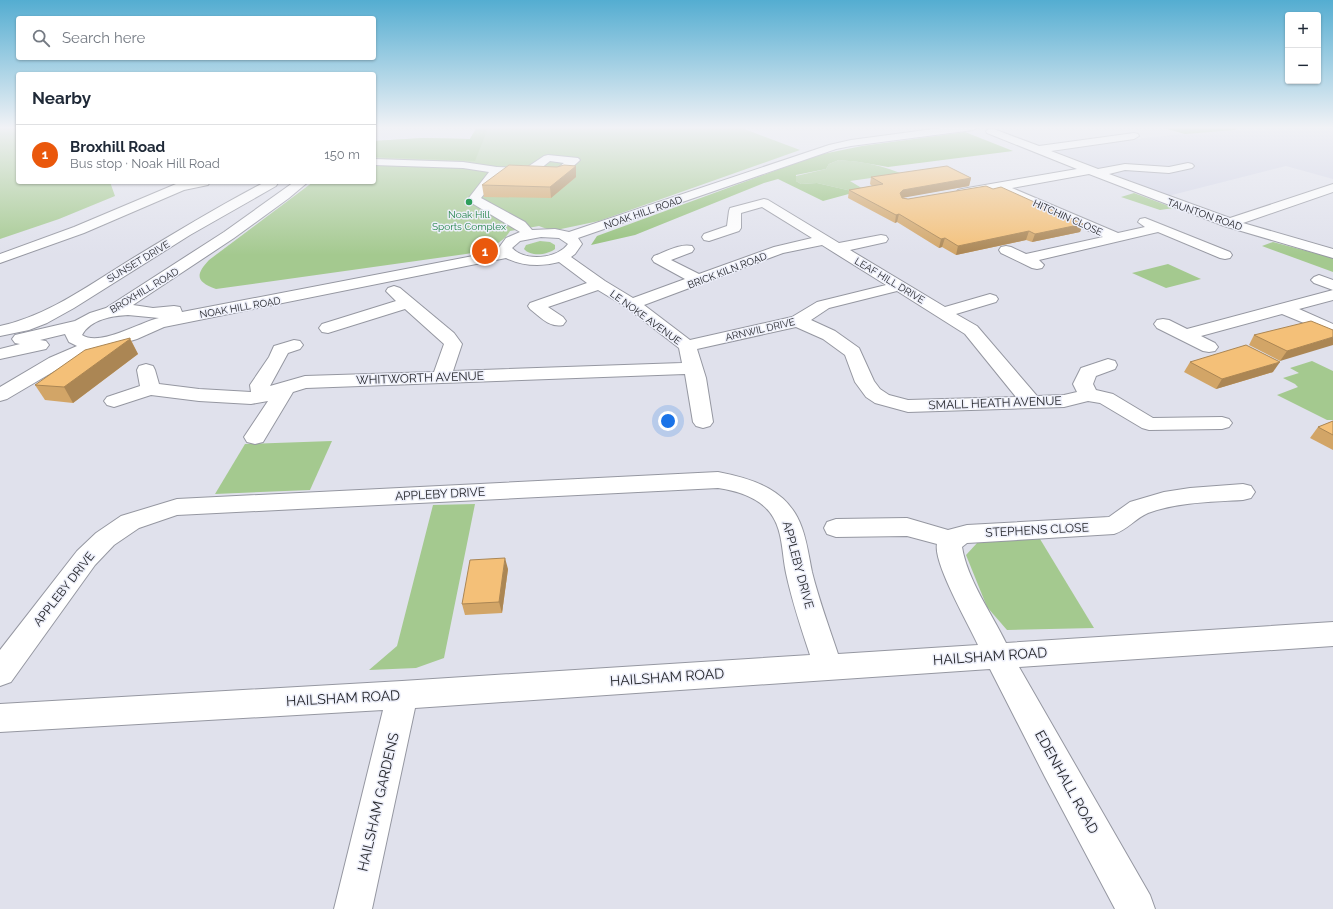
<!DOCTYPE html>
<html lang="en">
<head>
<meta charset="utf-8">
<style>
  body { margin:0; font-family:Raleway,sans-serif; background:#f2f2f3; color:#1f2937 }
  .controls { position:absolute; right:12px; top:12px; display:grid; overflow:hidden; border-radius:4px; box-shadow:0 1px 3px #0004 }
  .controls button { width:36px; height:36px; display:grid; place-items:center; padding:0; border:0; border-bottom:1px solid #e0e1e3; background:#fff; color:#1f2937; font:20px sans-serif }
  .you { position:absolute; left:668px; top:421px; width:14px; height:14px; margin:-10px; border:3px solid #fff; border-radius:50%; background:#1a73e8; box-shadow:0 0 0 6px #1a73e833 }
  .badge { display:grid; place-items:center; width:26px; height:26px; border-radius:50%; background:#ea580c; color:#fff; font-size:13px; font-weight:700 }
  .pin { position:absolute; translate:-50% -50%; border:2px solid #fff; box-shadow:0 1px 4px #0006 }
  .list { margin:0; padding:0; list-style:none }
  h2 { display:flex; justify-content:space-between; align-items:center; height:52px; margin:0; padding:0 16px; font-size:17px }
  h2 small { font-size:13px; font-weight:400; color:#747a83 }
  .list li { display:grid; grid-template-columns:26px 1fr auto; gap:12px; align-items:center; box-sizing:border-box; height:60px; padding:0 16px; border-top:1px solid #e0e1e3 }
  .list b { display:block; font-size:15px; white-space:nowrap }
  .list p { margin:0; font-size:13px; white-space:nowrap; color:#747a83 }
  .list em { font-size:13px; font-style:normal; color:#747a83 }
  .icon { flex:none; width:22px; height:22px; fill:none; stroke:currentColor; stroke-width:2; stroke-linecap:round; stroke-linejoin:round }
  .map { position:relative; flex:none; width:1333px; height:909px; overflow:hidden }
  .search { position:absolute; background:#fff; box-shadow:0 1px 3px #0004; left:16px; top:16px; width:360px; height:44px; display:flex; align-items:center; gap:10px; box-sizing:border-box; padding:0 14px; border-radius:4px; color:#747a83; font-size:15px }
  .panel { position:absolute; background:#fff; box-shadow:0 1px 3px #0004; left:16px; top:72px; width:360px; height:112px; border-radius:4px }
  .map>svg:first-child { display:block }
  .built { fill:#d2d4e6 }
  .green { fill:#a4c98f }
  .forest { fill:#93c079 }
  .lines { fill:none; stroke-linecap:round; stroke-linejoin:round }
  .minor-casing { stroke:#9597a1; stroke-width:2 }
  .minor { fill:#fff; fill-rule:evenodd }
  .wall { fill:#d2a567 }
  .shaded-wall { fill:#ab8654 }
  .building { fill:#f4c078; stroke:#ab8654 }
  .leisure-dot { fill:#2e9e5b; stroke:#edeffa; stroke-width:1.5 }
  .labels { text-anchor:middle; stroke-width:3; stroke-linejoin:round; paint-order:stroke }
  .far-street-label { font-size:10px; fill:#25262a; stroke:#edeffa }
  .far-leisure-label { font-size:10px; fill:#27864d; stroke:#edeffa }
  .street-label { font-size:12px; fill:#25262a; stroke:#edeffa }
  .near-street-label { font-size:14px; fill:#25262a; stroke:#edeffa }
</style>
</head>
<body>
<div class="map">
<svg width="1333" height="909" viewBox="0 0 1333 909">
  <rect width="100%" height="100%" fill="#e0e1ec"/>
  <polygon class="built" points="1238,127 1333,127 1333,179 1286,166 1168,196 1050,149 1172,135 1235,130"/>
  <g class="green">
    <polygon points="0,127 18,127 18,182 110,182 115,196 59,219 0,239"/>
    <path d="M477 127H739L800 150 599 221 561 229H547L539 226 510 231C501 246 482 251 466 254L216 289C196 282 195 275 209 260L313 182H374V141L423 138 470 139Z"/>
    <path d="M839 160C865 162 883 165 907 176L876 180 871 178 850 181 865 190 856 192 817 183 801 184 796 181V176L826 169 829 164Z"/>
    <polygon points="1134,193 1174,208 1160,210 1121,197"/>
    <path d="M540 241 550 242 555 245V249C547 255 531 257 524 249L526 245Z"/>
    <polygon points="1273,242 1333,258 1333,272 1262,246"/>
    <polygon points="1168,264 1201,279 1166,288 1132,273"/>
    <polygon points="1312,361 1333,371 1333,420 1327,420 1277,395 1298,387 1295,384 1283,378 1299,373 1290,368"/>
    <polygon points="332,441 310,490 215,494 245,444"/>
    <polygon points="475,504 444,658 416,668 369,670 397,646 433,505"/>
    <polygon points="1040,539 1094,628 1007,630 987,607 966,555 978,542"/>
  </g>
  <g class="forest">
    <polygon points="477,127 482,127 487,131 475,161 374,157 374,141 423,138 470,139"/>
    <polygon points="1160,127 1238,127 1235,130 1185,134"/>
    <polygon points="965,132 1013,151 888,167 859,162 839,160 829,164 826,169 796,175 796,181 801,184 817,183 856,192 823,201 778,179 764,183 635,235 591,245 597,236 818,155 862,146"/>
  </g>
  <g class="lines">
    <defs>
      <g id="minor">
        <path d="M948 127H978L973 130 851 146 836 149 578 238 582 244 575 254 571 257 605 281 633 298 685 279 654 262 652 259 654 256C665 252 680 243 692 246L694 249 692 252 671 260 699 274 774 247 812 238 762 207 741 213V228L739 231 709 241 704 240 702 237 704 234 727 226 729 211 730 208 764 199 768 200 839 243 881 235 886 236 888 239 886 242 850 250 945 307 990 294 996 296 998 299 996 302 956 314 977 326 1037 396 1064 395 1077 392 1073 384 1081 368 1108 359 1115 361 1117 365 1115 369 1096 376 1093 384 1096 390 1113 394 1153 418 1222 417 1229 419 1232 423 1229 427 1222 429 1149 430 1142 428 1100 403 1088 401 1064 407 908 412 875 403 866 397 855 382 845 355 823 339 796 327 697 349 706 378 713 422 710 426 703 428 696 426 693 422 685 374 306 388 293 392 263 442 255 444 247 442 244 437 268 401 251 404 199 401 151 395 114 407 107 405 104 401 107 397 140 386 137 370 139 366 146 364 153 366 155 370 159 384 199 389 251 392 250 385 269 357 274 346 294 340 300 341 303 345 300 349 288 353 270 386 305 376 434 372 444 344 405 309 328 333 322 332 319 328 322 324 396 301 386 291 388 288 394 286 400 288 454 333 462 344 453 371 682 363 679 348 626 307 598 290 548 307 563 317 566 321 563 325C550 328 540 317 530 309L528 306 530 303 587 283 559 262C541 267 523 266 506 258L164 327 137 339 91 353 63 366 7 399 0 401V387L49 358 77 346 69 342 65 334 40 340 46 341 49 345 46 349 0 359V349L20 344 15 343 12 339 15 335 75 321 90 313 106 308 224 232 294 182H308L289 198 234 238 133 305 153 308 174 306 180 307 182 312 499 251 498 249 506 238 520 232 470 202 468 199 489 172 463 168 374 165V159L463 162 497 167 526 168 544 156 548 155 578 158 580 160 578 162 562 176 558 177 500 174 481 198 525 222 532 230 555 229 569 232 829 145 851 140ZM550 161 564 163 555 170 540 169ZM541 237 559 238 568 244C557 259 525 262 512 248L520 241ZM822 245 886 285 817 302 792 317 690 340 644 305 783 253ZM897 291 965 334 1016 397 908 400 889 395 880 389 874 381 859 348 835 331 811 320 829 308ZM128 315 159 318C140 322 100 347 82 335 91 319 112 316 128 315Z"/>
        <polygon points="991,128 1039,146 1134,133 1138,134 1139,136 1134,139 1051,151 1098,169 1125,164 1169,167 1188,163 1192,164 1194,166 1192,168 1169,173 1125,170 1109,174 1230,218 1333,184 1333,192 1243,223 1333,249 1333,258 1224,226 1089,174 1012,188 1118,233 1145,227 1138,222 1140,219 1145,218 1230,252 1232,255 1230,258 1225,259 1220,258 1158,232 1039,260 1044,265 1042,268 1037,269 1032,268 1001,253 999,250 1001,247 1006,246 1011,247 1026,254 1103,237 998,190 962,197 958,196 956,193 958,190 962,189 1077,169 987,133 986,131"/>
        <polygon points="187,182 210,182 208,185 184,190 84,233 0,263 0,254 74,227 176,184"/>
        <path d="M265 182 278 183 276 186 190 235 74 308 47 323 29 330 0 336V326C46 316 85 288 125 263 171 235 217 207 265 182Z"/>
        <polygon points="1319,275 1333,280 1333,290 1314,283 1311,280 1314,277"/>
        <polygon points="1333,290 1333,300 1299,309 1333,324 1333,335 1282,314 1201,336 1215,343 1218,347 1215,351 1209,352 1203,351 1157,328 1154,324 1157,320 1163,319 1169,320 1187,329"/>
        <path d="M718 472C754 479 789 490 802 528 807 542 809 557 812 572 819 600 829 627 838 654L978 645C969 625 933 563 937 544L907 536 836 537 827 534 824 528 827 522 836 519 907 518 948 530 967 525 1109 517 1130 502 1164 492 1190 488 1243 484 1251 486 1255 492 1251 498 1243 500C1212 502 1178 502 1148 513 1136 518 1127 530 1114 534L967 543 962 547C967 579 992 614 1006 643L1333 622V646L1019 667 1150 895 1155 909H1115L1045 777 990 669 415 708 372 909H334L383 710 0 732V704L402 681 810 655C801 628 792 601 786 573 782 555 783 533 773 517 762 498 738 491 718 488L177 515 139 528 114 545 95 565 11 682 0 686V650L77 551 96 533 121 516 177 499Z"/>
      </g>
    </defs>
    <use href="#minor" class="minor-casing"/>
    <use href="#minor" class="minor"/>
  </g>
  <g class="wall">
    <polygon points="576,166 576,177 551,198 484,197 482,185 557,167"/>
    <polygon points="871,177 971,178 969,186 902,197 908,199 993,189 1083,224 1080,232 1032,242 1026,240 956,255 942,247 939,248 897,222 895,223 848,198 849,190 872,186 870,184"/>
    <polygon points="1333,330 1280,361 1249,345 1254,335"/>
    <polygon points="130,338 138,354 73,403 45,400 35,385"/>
    <polygon points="1190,362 1273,372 1216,389 1184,372"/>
    <polygon points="1333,421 1333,450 1310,438 1318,427"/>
    <polygon points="508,569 502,613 465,615 462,604"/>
  </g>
  <g class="shaded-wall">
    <polygon points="576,166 576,177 551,198 550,187"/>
    <polygon points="971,178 969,186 902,198 900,193 903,190"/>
    <polygon points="899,214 897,222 895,223 896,215"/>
    <polygon points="1083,224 1080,232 1032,242 1035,234"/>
    <polygon points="1029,231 1026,240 956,255 958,246"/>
    <polygon points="945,238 942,247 939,248 941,239"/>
    <polygon points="1333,337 1333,345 1280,361 1287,351"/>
    <polygon points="130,339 138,354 73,403 64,387"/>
    <polygon points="1280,362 1273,372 1216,389 1222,379"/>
    <polygon points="505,558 508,569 502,613 499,602"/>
  </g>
  <g class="building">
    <polygon points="509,165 557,167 564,165 576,166 550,187 482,185"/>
    <polygon points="947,166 971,178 903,190 900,193 902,198 908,199 986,186 993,189 1001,187 1083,224 1035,234 1029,231 958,246 945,238 941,239 899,214 896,215 849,190 883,184 871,177"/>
    <polygon points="1311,321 1333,330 1333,337 1287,351 1254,335"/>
    <polygon points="130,338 130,339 64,387 35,385 85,350"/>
    <polygon points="1246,345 1280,362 1222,379 1190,362"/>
    <polygon points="1333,421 1333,435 1318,427"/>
    <polygon points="505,558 499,602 462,604 470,560"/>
  </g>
  <linearGradient id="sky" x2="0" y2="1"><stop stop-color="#54add1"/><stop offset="0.5" stop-color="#f1f2f6"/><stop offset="1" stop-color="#f1f2f6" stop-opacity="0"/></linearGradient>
  <rect width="1333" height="255" fill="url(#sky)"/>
  <circle class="leisure-dot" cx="469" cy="202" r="4"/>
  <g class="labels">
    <g class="far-street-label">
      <text transform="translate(643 212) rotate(-19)" y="4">NOAK HILL ROAD</text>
      <text transform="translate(1205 214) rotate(19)" y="4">TAUNTON ROAD</text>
      <text transform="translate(1068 217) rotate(24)" y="4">HITCHIN CLOSE</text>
      <text transform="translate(138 261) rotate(-31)" y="4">SUNSET DRIVE</text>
      <text transform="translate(727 270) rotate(-21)" y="4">BRICK KILN ROAD</text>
      <text transform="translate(890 280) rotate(31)" y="4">LEAF HILL DRIVE</text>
      <text transform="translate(144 290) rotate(-31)" y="4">BROXHILL ROAD</text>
      <text transform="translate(240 307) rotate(-10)" y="4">NOAK HILL ROAD</text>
      <text transform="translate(646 317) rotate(36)" y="4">LE NOKE AVENUE</text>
      <text transform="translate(760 329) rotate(-13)" y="4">ARNWIL DRIVE</text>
    </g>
    <g class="far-leisure-label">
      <text x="469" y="218">Noak Hill<tspan x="469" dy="12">Sports Complex</tspan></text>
    </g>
    <g class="street-label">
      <text transform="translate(420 378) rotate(-2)" y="4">WHITWORTH AVENUE</text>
      <text transform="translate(995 403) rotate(-2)" y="4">SMALL HEATH AVENUE</text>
      <text transform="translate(440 494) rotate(-3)" y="4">APPLEBY DRIVE</text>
      <text transform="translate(1037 530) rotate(-3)" y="4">STEPHENS CLOSE</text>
      <text transform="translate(798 565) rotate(75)" y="4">APPLEBY DRIVE</text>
      <text transform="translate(64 589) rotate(-52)" y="4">APPLEBY DRIVE</text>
    </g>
    <g class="near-street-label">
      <text transform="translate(990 656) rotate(-4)" y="5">HAILSHAM ROAD</text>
      <text transform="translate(667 677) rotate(-4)" y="5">HAILSHAM ROAD</text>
      <text transform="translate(343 698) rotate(-3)" y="5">HAILSHAM ROAD</text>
      <text transform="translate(1067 782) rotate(61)" y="5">EDENHALL ROAD</text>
      <text transform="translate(378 802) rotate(-77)" y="5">HAILSHAM GARDENS</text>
    </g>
  </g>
</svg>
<div class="controls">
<button>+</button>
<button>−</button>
</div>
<div class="you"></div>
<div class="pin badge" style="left:485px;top:251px">1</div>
<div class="search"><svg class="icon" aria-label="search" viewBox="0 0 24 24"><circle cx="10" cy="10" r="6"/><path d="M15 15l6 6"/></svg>Search here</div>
<section class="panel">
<h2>Nearby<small></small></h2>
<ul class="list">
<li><span class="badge">1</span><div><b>Broxhill Road</b><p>Bus stop · Noak Hill Road</p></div><em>150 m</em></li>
</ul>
</section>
</div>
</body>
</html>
